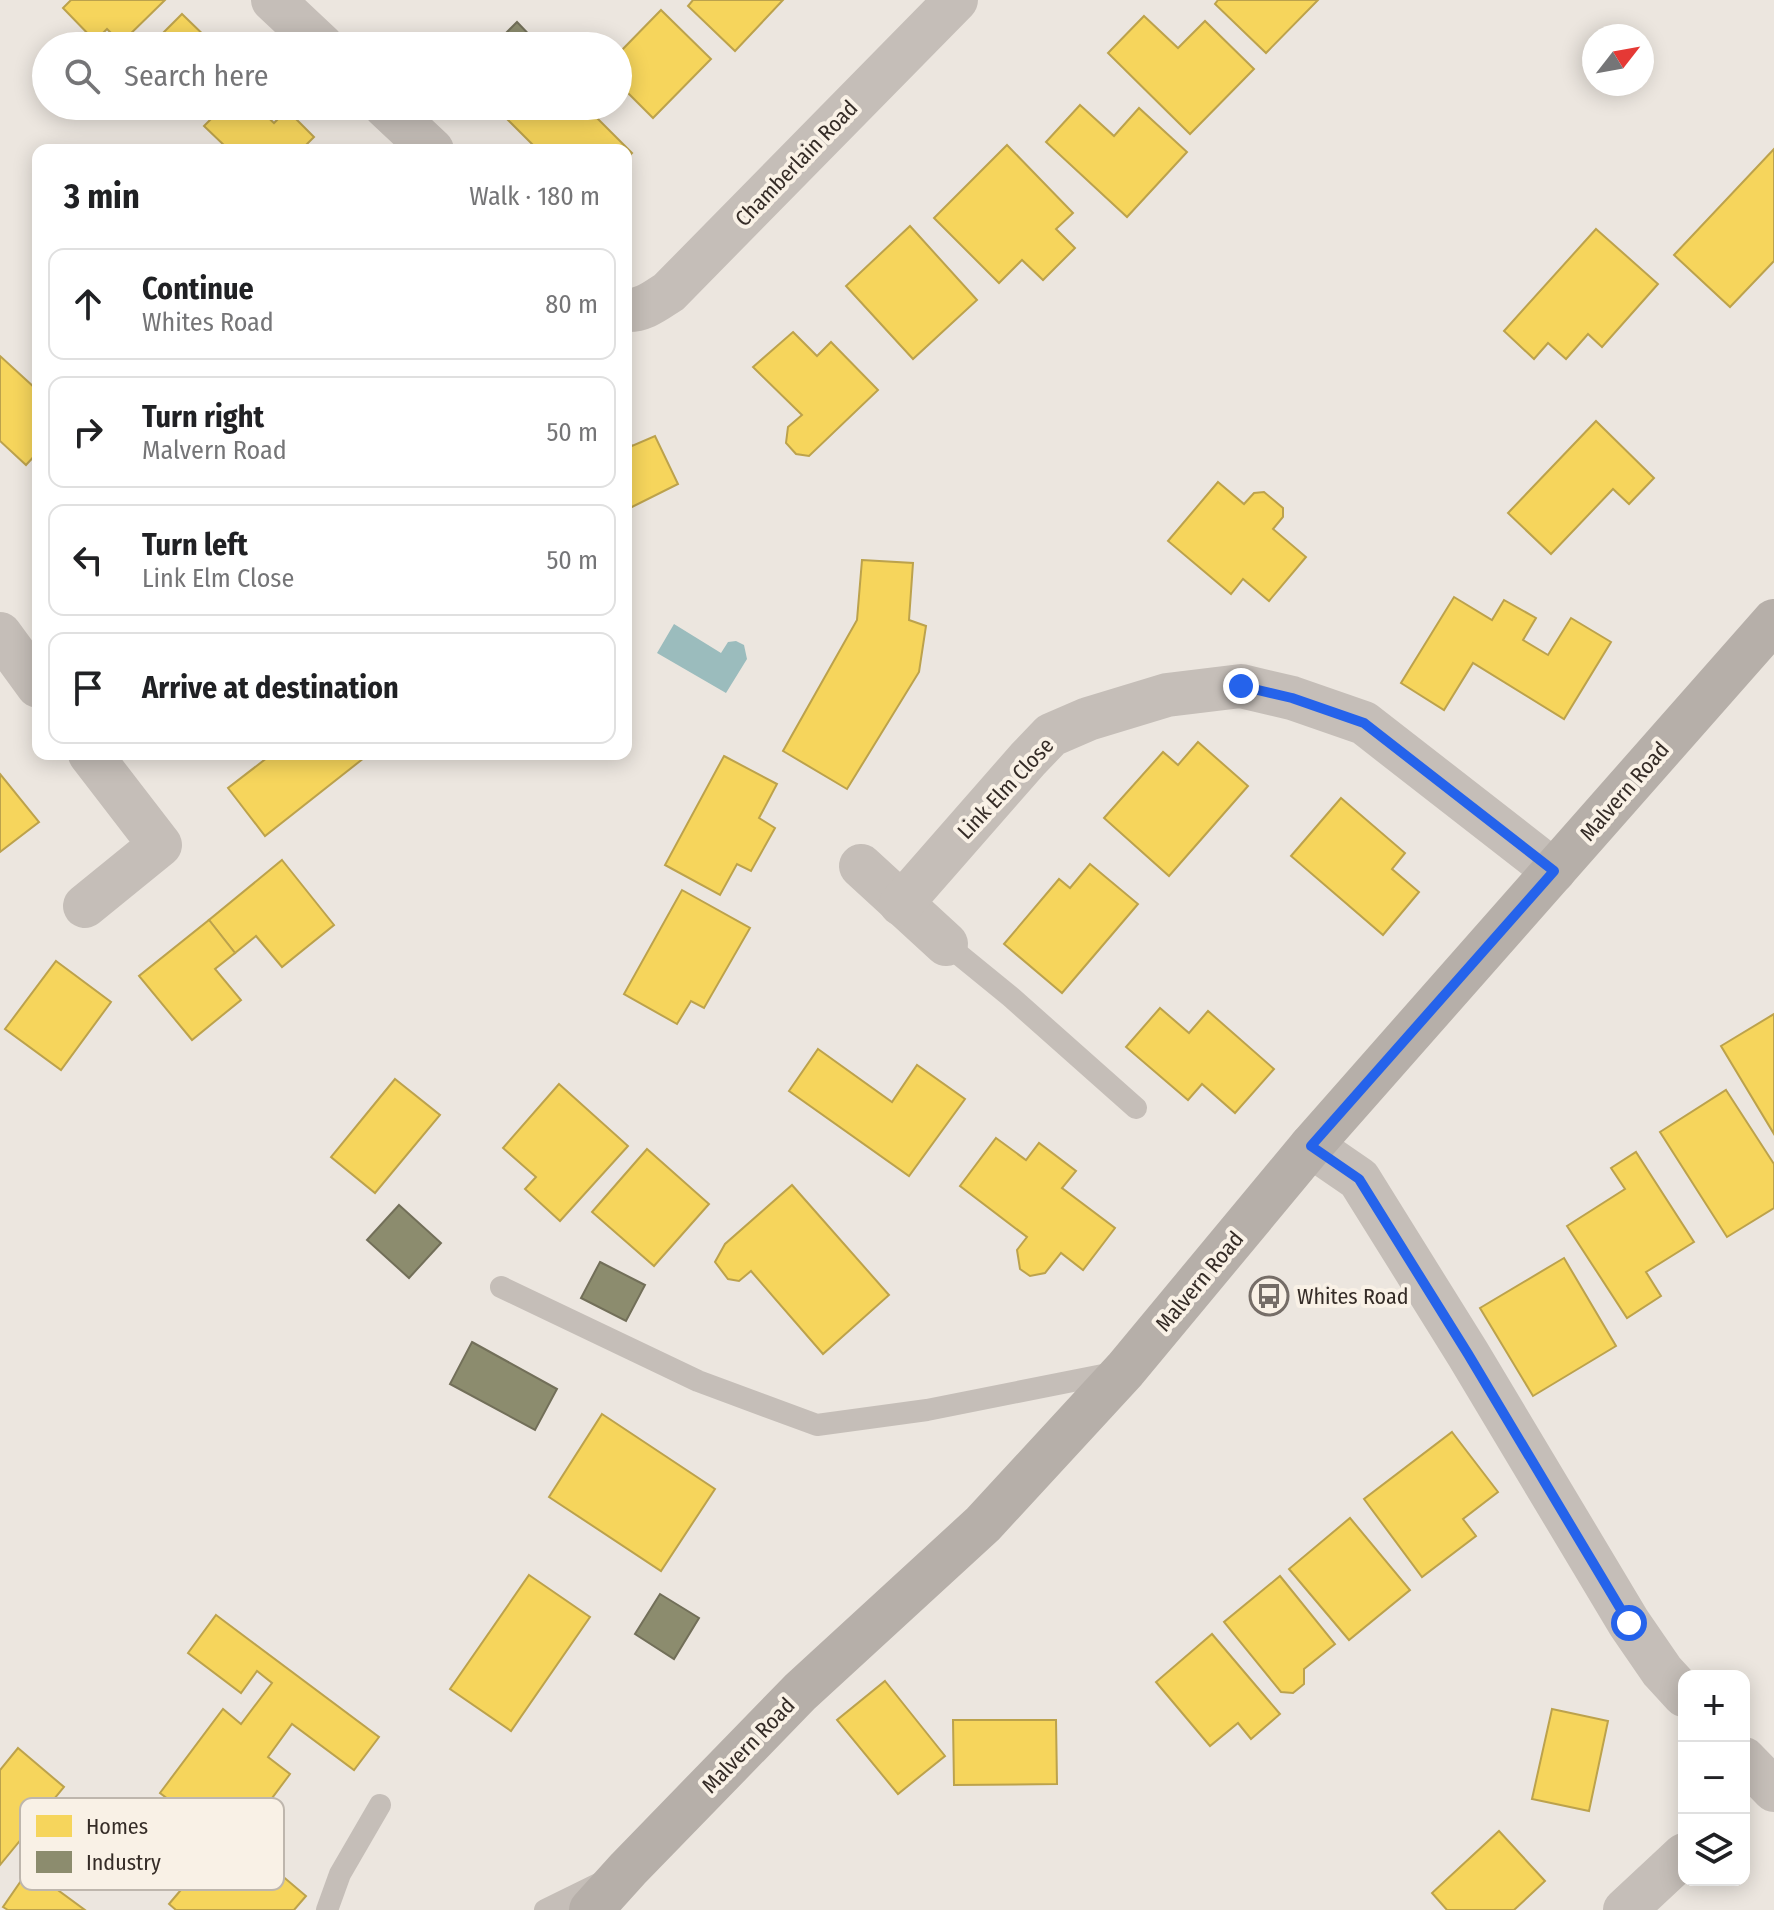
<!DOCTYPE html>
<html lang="en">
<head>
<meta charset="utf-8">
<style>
  body { margin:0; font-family:"Fira Sans Condensed",sans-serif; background:#f2f2f2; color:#202124 }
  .controls { position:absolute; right:24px; bottom:24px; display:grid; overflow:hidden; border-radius:16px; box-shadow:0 4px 20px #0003 }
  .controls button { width:72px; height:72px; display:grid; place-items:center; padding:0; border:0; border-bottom:2px solid #e0e0e0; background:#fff; color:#202124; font:40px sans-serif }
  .compass { position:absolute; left:1582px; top:24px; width:72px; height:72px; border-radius:50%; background:#fff; box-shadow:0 4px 20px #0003; rotate:59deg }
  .stop { position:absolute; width:24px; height:24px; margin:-18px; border:6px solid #2563eb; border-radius:50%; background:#fff }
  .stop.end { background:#2563eb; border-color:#fff; box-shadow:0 2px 8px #0008 }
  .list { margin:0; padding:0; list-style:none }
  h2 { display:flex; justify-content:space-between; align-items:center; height:104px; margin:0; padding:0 32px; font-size:34px }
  h2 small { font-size:26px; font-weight:400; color:#757577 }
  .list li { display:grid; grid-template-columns:52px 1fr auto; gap:24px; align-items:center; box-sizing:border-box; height:112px; margin:0 16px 16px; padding:0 16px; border:2px solid #e0e0e0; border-radius:16px }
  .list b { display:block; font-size:30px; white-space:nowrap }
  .list p { margin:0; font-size:26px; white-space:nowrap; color:#757577 }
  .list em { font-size:26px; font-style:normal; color:#757577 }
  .icon { flex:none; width:44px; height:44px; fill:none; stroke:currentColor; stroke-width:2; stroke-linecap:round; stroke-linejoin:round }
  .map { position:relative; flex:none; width:1774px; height:1910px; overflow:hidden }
  .search { position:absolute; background:#fff; box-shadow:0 4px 20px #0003; left:32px; top:32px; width:600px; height:88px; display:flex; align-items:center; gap:20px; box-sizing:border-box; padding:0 28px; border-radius:44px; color:#757577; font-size:30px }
  .panel { position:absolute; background:#fff; box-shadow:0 4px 20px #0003; left:32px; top:144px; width:600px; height:616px; border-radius:16px }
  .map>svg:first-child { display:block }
  .water { fill:#9bbcbd }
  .homes { fill:#f6d55c; stroke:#bca24c; stroke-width:2 }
  .industry { fill:#8c8c6e; stroke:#726f59; stroke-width:2 }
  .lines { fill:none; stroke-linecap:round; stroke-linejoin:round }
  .lane { stroke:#c5beb8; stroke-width:22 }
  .street { stroke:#c5beb8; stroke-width:44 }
  .secondary { stroke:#b6afa9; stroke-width:44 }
  .route { stroke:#2563eb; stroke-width:10 }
  .labels { text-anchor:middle; stroke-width:8; stroke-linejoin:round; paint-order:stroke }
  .street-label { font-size:22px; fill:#352c27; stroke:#f9f1e6 }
  .poi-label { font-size:22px; fill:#352c27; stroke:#f9f1e6; text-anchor:start }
  .key { fill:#f9f1e6; stroke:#beb6ad; stroke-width:2 }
  .key-label { font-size:22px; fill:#352c27 }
</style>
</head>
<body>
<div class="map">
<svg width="1774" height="1910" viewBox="0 0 1774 1910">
  <rect width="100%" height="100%" fill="#ece6df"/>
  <polygon class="water" points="674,624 721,653 728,642 736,641 744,645 747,659 726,693 657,653"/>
  <g class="homes">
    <polygon points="71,0 165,0 121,43 107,29 95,41 63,8"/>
    <polygon points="693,0 783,0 735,51 688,6"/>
    <polygon points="1218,0 1318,0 1266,53 1215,4"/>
    <polygon points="661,10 711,59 653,118 618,83 618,54"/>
    <polygon points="182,14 215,46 150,46"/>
    <polygon points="1144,16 1178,48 1205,21 1254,69 1190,134 1108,53"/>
    <polygon points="1080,105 1114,136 1139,108 1187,152 1127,217 1046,142"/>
    <polygon points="224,106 256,106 274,123 287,110 314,137 301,150 229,150 204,126"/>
    <polygon points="508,106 585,106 632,153 626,159 626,150 538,150 501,113"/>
    <polygon points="1007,145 1073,213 1056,229 1075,248 1043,280 1022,260 999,283 934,218"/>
    <polygon points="1774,149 1774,261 1730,307 1674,255"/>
    <polygon points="910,226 977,300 913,359 846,286"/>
    <polygon points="1596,229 1658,284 1602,347 1588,334 1566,359 1548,343 1534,359 1504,331"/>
    <polygon points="793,332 817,356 831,342 878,390 809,456 796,454 786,443 788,427 802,415 753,367"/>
    <polygon points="0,356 35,388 38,385 38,452 26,465 0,441"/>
    <polygon points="1596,421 1654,478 1629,504 1613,489 1551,554 1508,513"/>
    <polygon points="626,434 632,446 655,436 678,484 626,510"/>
    <polygon points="1218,482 1244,504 1254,493 1264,492 1283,508 1283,517 1273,529 1306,557 1269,601 1243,579 1231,594 1168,541"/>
    <polygon points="862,560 913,563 909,620 926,626 919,672 847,789 783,751 857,620"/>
    <polygon points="1454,597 1492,620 1504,600 1536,618 1523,640 1548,655 1571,618 1611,642 1564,719 1473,663 1444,710 1401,683"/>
    <polygon points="1198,742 1248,786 1169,876 1104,818 1163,752 1178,765"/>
    <polygon points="272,754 369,754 265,836 228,788"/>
    <polygon points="724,756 777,784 759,818 775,828 751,871 737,864 720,895 665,865"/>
    <polygon points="0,774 39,822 0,852"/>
    <polygon points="1341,798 1405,853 1392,869 1419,892 1383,935 1291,856"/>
    <polygon points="282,860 334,925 282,967 256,936 235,953 209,920"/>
    <polygon points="1090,864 1138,904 1062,993 1004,944 1059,879 1070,888"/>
    <polygon points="682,890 750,928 704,1008 691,1001 677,1024 624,994"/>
    <polygon points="209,920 235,953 215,969 241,1000 192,1040 139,976"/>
    <polygon points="56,961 111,1002 61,1070 5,1029"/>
    <polygon points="1160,1008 1189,1033 1208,1011 1274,1069 1235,1113 1202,1084 1188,1100 1126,1047"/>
    <polygon points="1774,1014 1774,1134 1721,1046"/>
    <polygon points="818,1049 892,1102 917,1065 965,1099 909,1176 789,1091"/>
    <polygon points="395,1079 440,1115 375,1193 331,1157"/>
    <polygon points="559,1084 628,1146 560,1221 525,1189 536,1177 503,1148"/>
    <polygon points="1726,1090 1774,1164 1774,1208 1727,1237 1660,1132"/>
    <polygon points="996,1138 1026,1160 1039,1143 1076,1171 1062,1188 1115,1228 1083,1270 1061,1253 1045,1273 1030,1276 1020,1269 1017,1250 1027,1237 960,1186"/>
    <polygon points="647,1149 709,1204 654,1266 592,1212"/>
    <polygon points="1636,1152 1694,1242 1646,1272 1661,1296 1627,1318 1567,1226 1625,1189 1611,1168"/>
    <polygon points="792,1185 889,1295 823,1354 751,1271 739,1281 728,1279 715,1262 725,1244"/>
    <polygon points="1564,1258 1616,1346 1533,1396 1480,1308"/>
    <polygon points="602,1414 715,1489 661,1571 549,1497"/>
    <polygon points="1452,1432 1498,1492 1463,1519 1476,1536 1422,1577 1364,1499"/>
    <polygon points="1350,1518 1410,1590 1349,1640 1289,1569"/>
    <polygon points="529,1575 590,1617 511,1731 450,1689"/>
    <polygon points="1280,1576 1335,1644 1304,1669 1304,1684 1293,1693 1281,1692 1224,1622"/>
    <polygon points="216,1615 379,1737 354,1770 292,1724 268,1757 290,1774 234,1849 160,1793 223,1709 241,1724 272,1683 257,1671 241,1693 188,1653"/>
    <polygon points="1212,1634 1280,1714 1251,1739 1238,1723 1210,1746 1156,1682"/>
    <polygon points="885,1681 945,1756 898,1794 837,1720"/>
    <polygon points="1552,1709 1608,1721 1589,1811 1532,1799"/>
    <polygon points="953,1720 1056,1720 1057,1784 954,1785"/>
    <polygon points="18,1748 64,1787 0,1865 0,1770"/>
    <polygon points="1499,1831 1545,1881 1514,1910 1447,1910 1432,1893"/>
    <polygon points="191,1843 204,1854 213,1843 248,1873 261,1858 306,1896 294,1910 176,1910 169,1904 180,1891 163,1876"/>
    <polygon points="43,1849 65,1865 51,1885 85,1910 8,1910 3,1907"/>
  </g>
  <g class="industry">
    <polygon points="517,22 540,46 493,46"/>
    <polygon points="399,1205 441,1243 409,1278 367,1240"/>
    <polygon points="600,1262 645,1285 626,1321 581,1298"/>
    <polygon points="472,1342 557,1389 535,1430 450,1384"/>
    <polygon points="660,1594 699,1618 674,1659 635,1634"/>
  </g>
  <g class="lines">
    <g class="lane">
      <polyline points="946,944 1011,997 1136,1108"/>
      <polyline points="501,1287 698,1381 817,1425 927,1410 1118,1372"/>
      <polyline points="327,1910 340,1874 380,1805"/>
      <polyline points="545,1910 602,1882"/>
    </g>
    <g class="street">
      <polyline points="273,0 322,46"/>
      <polyline points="385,106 432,150"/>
      <path d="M626 310C643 311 655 301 669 292L956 0"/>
      <polyline points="0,634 38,686"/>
      <polyline points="861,866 946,944"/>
      <polyline points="901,904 1028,759 1051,735 1088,719 1167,695 1241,686 1292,698 1364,723 1554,871"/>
      <polyline points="85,906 160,845 90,754"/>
      <polyline points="1311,1146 1359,1179 1468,1354 1629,1623 1662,1671 1684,1695"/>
      <polyline points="1744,1759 1774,1790"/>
      <polyline points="1625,1910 1684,1855"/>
    </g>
    <polyline class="secondary" points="591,1910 628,1869 800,1692 983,1524 1125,1370 1311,1146 1774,621"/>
  </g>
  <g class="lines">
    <polyline class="route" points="1241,686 1292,698 1364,723 1554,871 1311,1146 1359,1179 1468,1354 1629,1623"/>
  </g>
  <defs>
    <symbol id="bus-ring" viewBox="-11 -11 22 22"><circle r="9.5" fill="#f9f1e6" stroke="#756d67" stroke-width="1.5"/><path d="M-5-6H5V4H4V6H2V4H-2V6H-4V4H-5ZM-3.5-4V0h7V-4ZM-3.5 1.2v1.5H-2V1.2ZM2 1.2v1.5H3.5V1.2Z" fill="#756d67"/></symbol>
  </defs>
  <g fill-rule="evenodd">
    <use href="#bus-ring" x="1247" y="1274" width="44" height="44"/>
  </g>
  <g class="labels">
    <g class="street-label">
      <text transform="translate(796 163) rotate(-46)" y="8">Chamberlain Road</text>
      <text transform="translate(1005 788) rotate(-47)" y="8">Link Elm Close</text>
      <text transform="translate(1624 791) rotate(-49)" y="8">Malvern Road</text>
      <text transform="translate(1199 1281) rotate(-50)" y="8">Malvern Road</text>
      <text transform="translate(748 1745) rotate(-46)" y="8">Malvern Road</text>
    </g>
    <g class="poi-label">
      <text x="1297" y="1304">Whites Road</text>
    </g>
  </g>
  <rect x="20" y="1798" width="264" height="92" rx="12" class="key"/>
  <rect x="36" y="1815" width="36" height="22" fill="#f6d55c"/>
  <rect x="36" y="1851" width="36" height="22" fill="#8c8c6e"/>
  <g class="key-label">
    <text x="86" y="1834">Homes</text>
    <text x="86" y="1870">Industry</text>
  </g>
</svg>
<div class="controls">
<button>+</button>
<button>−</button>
<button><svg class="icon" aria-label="layers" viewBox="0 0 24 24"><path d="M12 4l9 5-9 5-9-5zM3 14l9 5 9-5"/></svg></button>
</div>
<svg class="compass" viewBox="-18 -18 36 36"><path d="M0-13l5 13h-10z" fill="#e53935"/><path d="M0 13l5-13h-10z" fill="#757577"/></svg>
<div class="stop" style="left:1629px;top:1623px"></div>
<div class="stop end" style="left:1241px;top:686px"></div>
<div class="search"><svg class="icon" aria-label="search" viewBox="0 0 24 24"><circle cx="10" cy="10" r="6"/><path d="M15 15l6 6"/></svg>Search here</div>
<section class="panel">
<h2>3 min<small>Walk · 180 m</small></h2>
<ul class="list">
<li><svg class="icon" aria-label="ahead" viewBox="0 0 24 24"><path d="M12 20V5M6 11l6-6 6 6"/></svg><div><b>Continue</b><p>Whites Road</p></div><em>80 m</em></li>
<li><svg class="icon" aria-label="right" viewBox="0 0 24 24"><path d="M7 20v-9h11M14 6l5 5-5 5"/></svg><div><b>Turn right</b><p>Malvern Road</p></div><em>50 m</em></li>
<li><svg class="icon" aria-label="left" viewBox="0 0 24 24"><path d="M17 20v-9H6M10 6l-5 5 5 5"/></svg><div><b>Turn left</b><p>Link Elm Close</p></div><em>50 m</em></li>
<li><svg class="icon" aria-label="arrive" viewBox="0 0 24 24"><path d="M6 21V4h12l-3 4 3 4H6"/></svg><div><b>Arrive at destination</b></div></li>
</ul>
</section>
</div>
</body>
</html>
